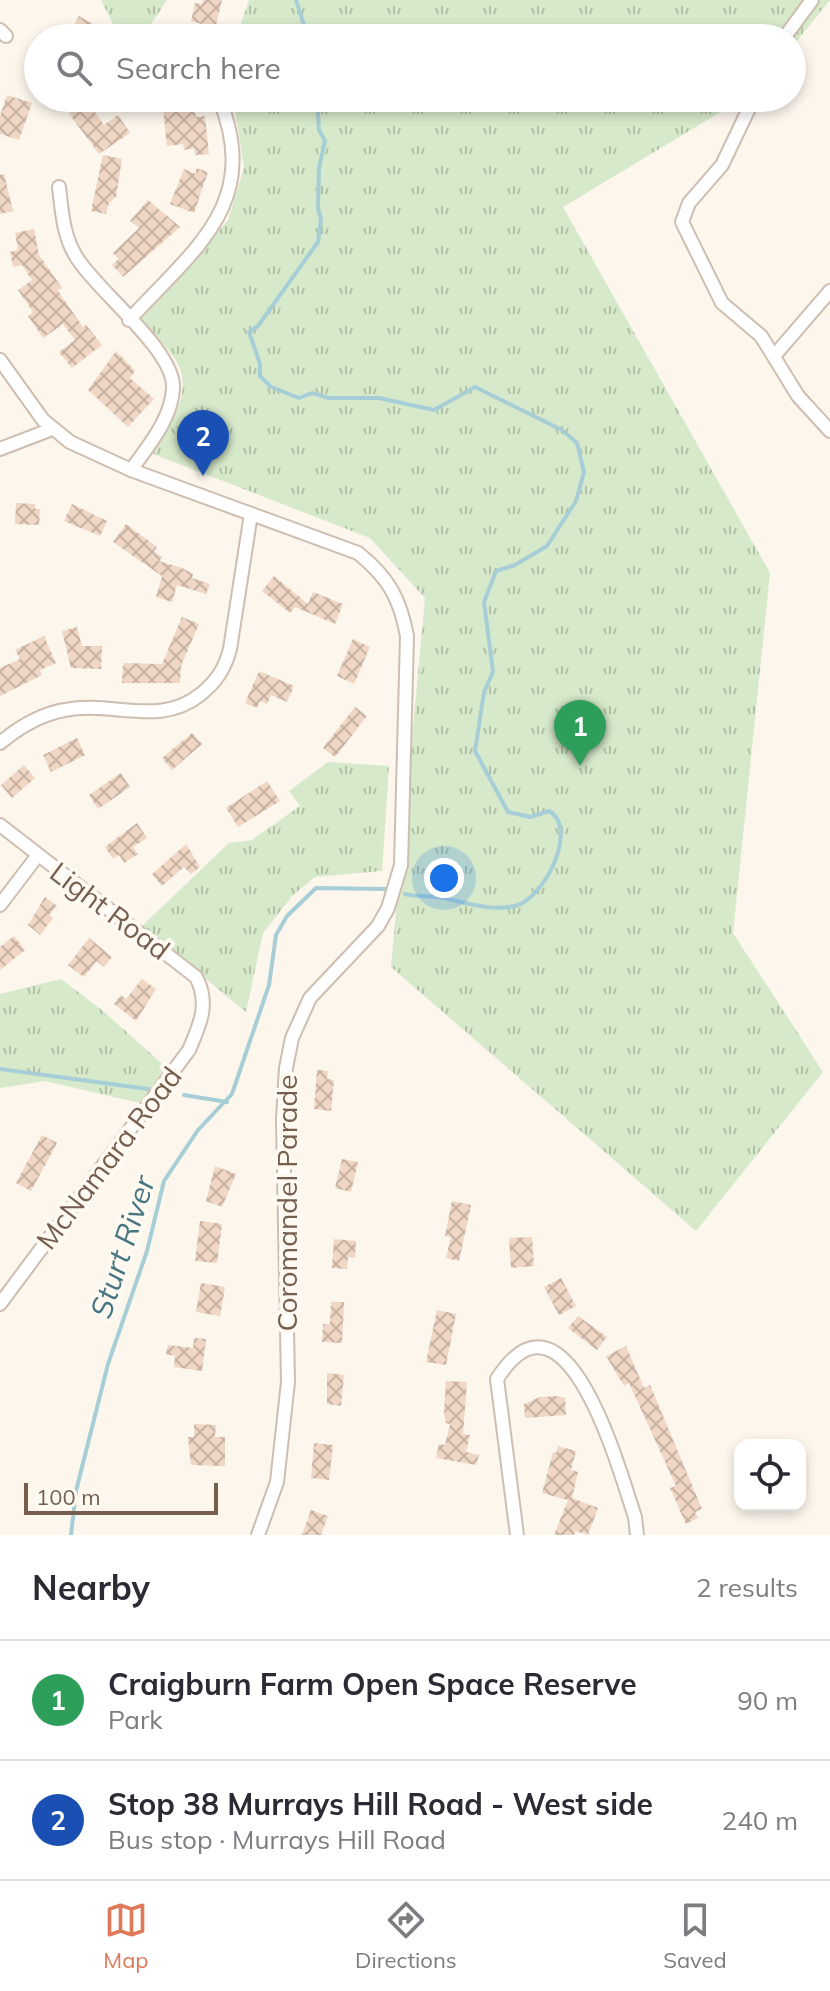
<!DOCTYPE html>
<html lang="en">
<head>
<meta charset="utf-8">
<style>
  body { margin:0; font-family:Mulish,sans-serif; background:#f2f2f3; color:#2b2b33 }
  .controls { position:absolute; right:24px; bottom:24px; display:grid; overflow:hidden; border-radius:16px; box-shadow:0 4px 12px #0003 }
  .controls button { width:72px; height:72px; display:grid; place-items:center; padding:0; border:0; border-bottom:2px solid #e1e1e2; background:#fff; color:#2b2b33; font:40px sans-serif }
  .scale { position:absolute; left:24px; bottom:20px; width:194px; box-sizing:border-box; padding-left:8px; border:4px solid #765e4f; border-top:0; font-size:22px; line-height:28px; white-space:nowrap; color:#765e4f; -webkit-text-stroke:6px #fefaf2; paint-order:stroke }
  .you { position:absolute; left:444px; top:878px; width:28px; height:28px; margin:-20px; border:6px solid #fff; border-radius:50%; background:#1a73e8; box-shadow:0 0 0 12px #1a73e833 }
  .badge { display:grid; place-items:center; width:52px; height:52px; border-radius:50%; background:#de7959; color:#fff; font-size:26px; font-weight:700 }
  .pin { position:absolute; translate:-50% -66px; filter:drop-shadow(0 2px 4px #0008) }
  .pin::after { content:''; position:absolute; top:42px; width:28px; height:24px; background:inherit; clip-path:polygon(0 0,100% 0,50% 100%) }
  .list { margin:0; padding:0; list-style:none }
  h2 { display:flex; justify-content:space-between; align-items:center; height:104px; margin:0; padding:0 32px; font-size:34px }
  h2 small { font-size:26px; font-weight:400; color:#7c7c81 }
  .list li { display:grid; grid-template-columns:52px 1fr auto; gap:24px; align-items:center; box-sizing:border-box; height:120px; padding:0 32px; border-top:2px solid #e1e1e2 }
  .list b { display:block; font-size:30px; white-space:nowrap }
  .list p { margin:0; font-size:26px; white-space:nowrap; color:#7c7c81 }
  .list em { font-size:26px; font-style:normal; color:#7c7c81 }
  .icon { flex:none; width:44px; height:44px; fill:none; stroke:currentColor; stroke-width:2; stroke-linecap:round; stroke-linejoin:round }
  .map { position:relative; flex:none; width:830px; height:1535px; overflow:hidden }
  .search { position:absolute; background:#fff; box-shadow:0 4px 12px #0003; left:24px; right:24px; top:24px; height:88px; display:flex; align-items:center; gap:20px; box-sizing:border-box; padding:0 28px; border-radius:44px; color:#7c7c81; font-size:30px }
  .sheet { height:344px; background:#fff }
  nav { display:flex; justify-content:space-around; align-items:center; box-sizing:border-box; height:112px; border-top:2px solid #e1e1e2; background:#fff; font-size:22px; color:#7c7c81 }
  nav a { display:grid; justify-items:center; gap:4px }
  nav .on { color:#de7959 }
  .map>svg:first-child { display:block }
  .park { fill:url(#park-tufts) }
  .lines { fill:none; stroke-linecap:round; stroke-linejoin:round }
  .stream { stroke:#a7ced6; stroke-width:4 }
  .building { fill:url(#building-cross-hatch) }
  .street-casing { stroke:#cebeb1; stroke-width:16 }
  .street { stroke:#fff; stroke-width:12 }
  .labels { text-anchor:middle; stroke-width:8; stroke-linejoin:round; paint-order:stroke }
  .street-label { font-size:28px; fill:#765e4f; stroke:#fefaf2 }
  .water-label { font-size:30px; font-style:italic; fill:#467681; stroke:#fefaf2 }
</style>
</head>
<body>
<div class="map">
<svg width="830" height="1535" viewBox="0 0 830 1535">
  <defs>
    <pattern id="park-tufts" width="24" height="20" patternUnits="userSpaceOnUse" patternTransform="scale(2)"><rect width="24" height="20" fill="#d6e9ca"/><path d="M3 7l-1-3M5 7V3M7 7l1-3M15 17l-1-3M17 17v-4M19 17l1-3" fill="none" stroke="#b2c0a6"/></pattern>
    <pattern id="building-cross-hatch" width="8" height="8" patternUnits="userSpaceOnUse" patternTransform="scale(2)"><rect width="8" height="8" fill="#f0d7c5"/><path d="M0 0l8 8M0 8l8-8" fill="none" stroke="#c7b2a2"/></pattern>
  </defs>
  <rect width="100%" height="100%" fill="#fcf6ec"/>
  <g class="park">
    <polygon points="101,0 167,0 142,38 120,38"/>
    <polygon points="249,0 830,0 792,47 792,38 236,38"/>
    <path d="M233 98H744L563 207 770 573 733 933 823 1072 696 1231 391 967 425 598 370 538 153 454C168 430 193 394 178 364 170 348 151 333 140 320L228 220 244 168Z"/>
    <polygon points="328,762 389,766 382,871 315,877 293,895 263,933 246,1012 142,926 229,843 252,840 300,806 289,791"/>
    <polygon points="61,979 103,1011 167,1068 140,1103 45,1081 0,1088 0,994"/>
  </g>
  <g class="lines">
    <g class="stream">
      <polyline points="296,0 308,38"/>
      <path d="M317 98 319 130 325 141 319 168 318 208 321 220 318 242 258 326 249 332 260 364V376L271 387 299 398 312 393 329 398H379L434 410 475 387 562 430 577 443 584 472 576 501 547 546 515 565 496 571 484 602 493 672 484 692 475 751 508 812 530 817 549 811C580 829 543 900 515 906 486 912 464 901 436 897 426 895 415 897 405 894"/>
      <polyline points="0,1069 148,1089"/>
      <polyline points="184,1095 227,1102"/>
      <polyline points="71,1535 76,1491 108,1364 147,1251 164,1181 198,1130 232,1094 269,985 276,935 287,916 316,888 386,889"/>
    </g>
  </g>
  <g class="building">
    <polygon points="203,0 222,0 213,38 199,38 202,24 191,21 195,3 202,4"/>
    <polygon points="79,16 117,38 67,38"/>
    <polygon points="7,95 32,103 19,140 0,134 0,116"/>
    <polygon points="63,98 112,98 91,107 104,125 118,115 130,133 99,154 70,115"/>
    <polygon points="162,98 191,98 196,117 205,116 209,154 195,155 194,148 184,150 183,144 167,146"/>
    <polygon points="103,155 122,159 116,197 109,203 106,214 91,211"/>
    <polygon points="196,168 208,172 194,213 170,204 184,169 196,174"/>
    <polygon points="4,174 13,211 0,214 0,175"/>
    <polygon points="148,200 180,227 123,277 112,265 119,259 113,253 139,228 130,221"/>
    <polygon points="34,229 39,255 62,288 58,291 83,327 86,325 102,345 72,368 59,352 75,340 63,324 43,338 28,316 33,312 18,290 32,280 22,265 13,267 10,252 18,250 15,233"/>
    <polygon points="116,351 135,371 130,378 154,399 128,427 88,390"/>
    <polygon points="16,503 35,504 35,509 40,509 39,525 15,524"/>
    <polygon points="72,504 107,521 100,536 64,521"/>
    <polygon points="126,524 157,547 154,551 162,557 159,561 182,568 193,574 192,578 210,584 206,594 177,585 172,602 156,597 162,576 113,542"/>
    <polygon points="274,576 308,604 313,592 343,604 335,624 295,607 290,613 262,591"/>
    <polygon points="182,617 199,624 181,666 180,683 122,683 123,663 162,664"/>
    <polygon points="77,627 82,646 102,646 101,669 71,668 62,631"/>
    <polygon points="44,636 56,663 40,670 42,675 0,696 0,668 20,659 15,650"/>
    <polygon points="353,639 370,647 354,684 337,676"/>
    <polygon points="259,671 294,686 287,702 271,695 267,704 260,701 257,708 245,703"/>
    <polygon points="355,707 367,716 335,757 323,748"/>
    <polygon points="192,733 202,744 172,770 162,758"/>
    <polygon points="77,738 85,755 51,772 43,755"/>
    <polygon points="24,765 35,778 12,798 1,785"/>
    <polygon points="121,773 130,787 98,809 89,795"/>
    <polygon points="267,781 280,801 238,827 226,808"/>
    <polygon points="137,823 147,838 133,847 138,854 124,863 119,855 113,859 105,847"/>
    <polygon points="186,844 200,867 191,874 184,867 162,886 152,874"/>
    <polygon points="45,897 57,906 49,915 53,918 40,935 28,925"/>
    <polygon points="14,936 25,950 0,970 0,947"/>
    <polygon points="89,938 112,957 104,967 97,961 84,977 68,965"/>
    <polygon points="142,979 156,989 136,1021 114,1004 121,995 126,999"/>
    <polygon points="317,1070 328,1071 327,1079 334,1080 331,1111 314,1109"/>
    <polygon points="42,1135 57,1143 31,1191 16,1183"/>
    <polygon points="342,1159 358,1162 351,1192 335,1188"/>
    <polygon points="215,1166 236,1174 222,1207 206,1201"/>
    <polygon points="452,1201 471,1205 459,1261 446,1258 451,1237 445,1236"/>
    <polygon points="200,1221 222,1224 217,1263 195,1261"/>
    <polygon points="532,1237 534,1266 511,1268 509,1238"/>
    <polygon points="334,1239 356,1241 355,1258 348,1257 347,1269 332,1268"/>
    <polygon points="561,1278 576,1306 559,1315 544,1287"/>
    <polygon points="201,1283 225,1287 220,1316 196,1312"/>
    <polygon points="331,1302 344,1302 342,1343 322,1342 323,1324 330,1324"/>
    <polygon points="437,1310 456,1314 446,1365 426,1362"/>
    <polygon points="578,1316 607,1337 597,1350 568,1328"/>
    <polygon points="194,1338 206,1339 202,1371 174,1367 175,1356 166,1354 168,1345 193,1348"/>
    <polygon points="626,1346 644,1388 650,1385 702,1509 695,1512 698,1518 686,1524 670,1488 676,1486 629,1383 624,1386 606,1356"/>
    <polygon points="327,1373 344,1375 341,1406 327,1404"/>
    <polygon points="446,1381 467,1382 463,1434 470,1435 466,1452 479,1455 476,1465 436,1458 439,1444 445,1445 450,1424 446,1423 444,1413"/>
    <polygon points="558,1396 565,1398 566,1415 525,1418 524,1404 540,1397"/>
    <polygon points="194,1424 216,1425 215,1437 225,1437 225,1466 191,1465 188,1437 194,1437"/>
    <polygon points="314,1443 333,1445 329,1480 311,1478"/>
    <polygon points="558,1446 576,1451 571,1470 578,1472 572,1498 598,1508 588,1535 575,1531 574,1535 554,1535 568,1500 542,1493 553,1452 556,1453"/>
    <polygon points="311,1510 328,1516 321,1535 302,1535"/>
  </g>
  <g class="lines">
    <defs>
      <g id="street">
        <polyline points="0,30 6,36"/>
        <polyline points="784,38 812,0"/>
        <polyline points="754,98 722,165 689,203 682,222 722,303 761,336 798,396 830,431"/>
        <path d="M59 187C62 212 63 236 77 258 98 292 176 351 173 389 171 420 148 446 131 470"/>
        <path d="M129 320C195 248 262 204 219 98"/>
        <polyline points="774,356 830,291"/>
        <path d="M0 360 43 420 70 442 131 470 358 553C388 577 400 598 407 636L401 865 388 908 378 926 310 998 292 1038 286 1068 283 1120 288 1382 277 1482 258 1535"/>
        <polyline points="0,449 52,429"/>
        <path d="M0 743C18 728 41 714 65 710 112 700 159 728 201 694 217 681 225 668 230 649L251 514"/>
        <path d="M0 825 196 977C210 1003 200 1025 189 1050L0 1304"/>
        <polyline points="0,905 38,855"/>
        <path d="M517 1535 497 1379C566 1271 619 1470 635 1517L637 1535"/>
      </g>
    </defs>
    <use href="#street" class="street-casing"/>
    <use href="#street" class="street"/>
  </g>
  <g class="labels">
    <g class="street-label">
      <text transform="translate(110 911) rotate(37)" y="10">Light Road</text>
      <text transform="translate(109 1158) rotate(-53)" y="10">McNamara Road</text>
      <text transform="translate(287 1203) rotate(-90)" y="10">Coromandel Parade</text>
    </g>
    <g class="water-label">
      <text transform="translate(123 1247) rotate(-72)" y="10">Sturt River</text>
    </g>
  </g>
</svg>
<div class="controls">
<button><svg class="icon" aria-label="locate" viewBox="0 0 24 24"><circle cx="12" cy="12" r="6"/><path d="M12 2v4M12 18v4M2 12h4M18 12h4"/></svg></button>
</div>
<div class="scale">100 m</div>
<div class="you"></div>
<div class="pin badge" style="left:580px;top:766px;background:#2e9e5b">1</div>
<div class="pin badge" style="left:203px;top:476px;background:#1a4fb4">2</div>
<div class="search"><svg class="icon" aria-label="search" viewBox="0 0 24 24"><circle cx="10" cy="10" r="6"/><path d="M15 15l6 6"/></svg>Search here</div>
</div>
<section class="sheet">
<h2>Nearby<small>2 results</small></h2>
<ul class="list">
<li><span class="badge" style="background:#2e9e5b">1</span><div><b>Craigburn Farm Open Space Reserve</b><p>Park</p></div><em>90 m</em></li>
<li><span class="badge" style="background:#1a4fb4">2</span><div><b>Stop 38 Murrays Hill Road - West side</b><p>Bus stop · Murrays Hill Road</p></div><em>240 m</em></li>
</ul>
</section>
<nav>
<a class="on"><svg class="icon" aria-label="map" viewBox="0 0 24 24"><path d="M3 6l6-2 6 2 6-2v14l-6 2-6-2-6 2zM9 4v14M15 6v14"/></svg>Map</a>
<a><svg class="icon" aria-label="directions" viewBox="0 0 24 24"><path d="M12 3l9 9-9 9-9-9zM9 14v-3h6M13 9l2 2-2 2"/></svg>Directions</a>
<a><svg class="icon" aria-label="saved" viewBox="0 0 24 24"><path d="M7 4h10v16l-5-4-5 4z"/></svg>Saved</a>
</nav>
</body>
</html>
